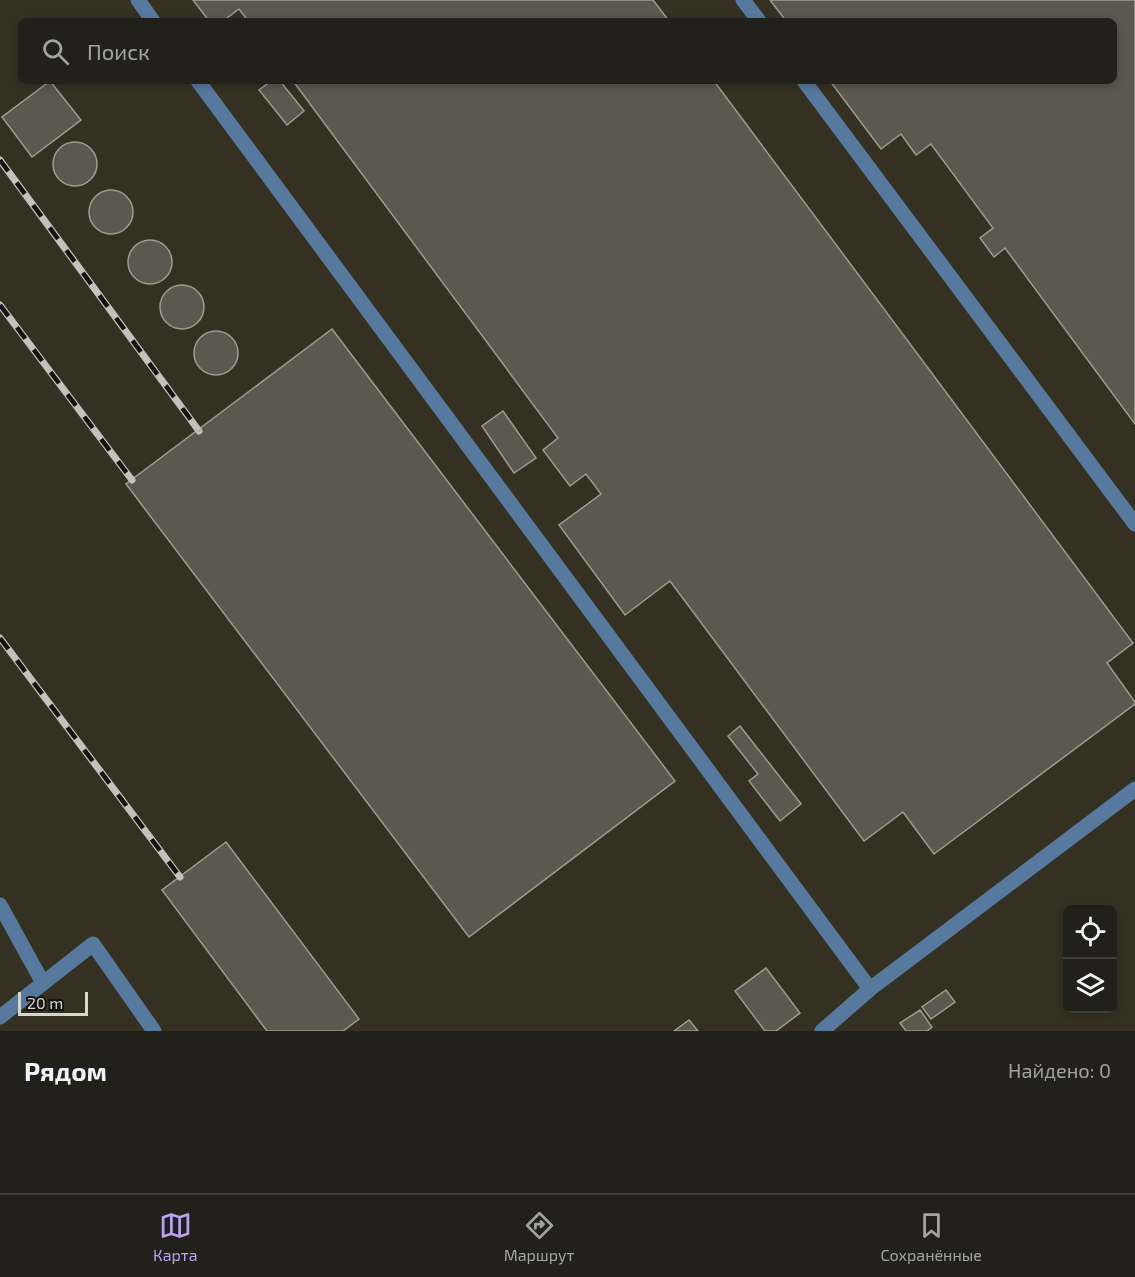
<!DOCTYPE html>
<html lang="ru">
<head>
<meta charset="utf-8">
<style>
  body { margin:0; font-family:"Exo 2",sans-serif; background:#2d2d27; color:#f1f3f6 }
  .controls { position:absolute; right:18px; bottom:18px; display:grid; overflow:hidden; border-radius:9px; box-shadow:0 3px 9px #0003 }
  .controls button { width:54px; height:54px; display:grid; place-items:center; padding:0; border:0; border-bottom:2px solid #3e3e39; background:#21201a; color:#f1f3f6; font:30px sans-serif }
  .scale { position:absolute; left:18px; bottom:15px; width:70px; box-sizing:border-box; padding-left:6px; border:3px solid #d7d5d0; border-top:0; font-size:16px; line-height:21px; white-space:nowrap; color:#d7d5d0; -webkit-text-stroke:4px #13130f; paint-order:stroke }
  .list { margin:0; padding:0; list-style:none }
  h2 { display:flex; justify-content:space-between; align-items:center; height:78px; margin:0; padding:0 24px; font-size:26px }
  h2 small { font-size:20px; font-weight:400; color:#a2a3a2 }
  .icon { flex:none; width:33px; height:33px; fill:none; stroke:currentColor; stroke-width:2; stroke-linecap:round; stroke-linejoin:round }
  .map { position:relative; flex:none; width:1135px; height:1031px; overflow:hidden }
  .search { position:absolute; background:#21201a; box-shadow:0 3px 9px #0003; left:18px; right:18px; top:18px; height:66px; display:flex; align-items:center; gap:15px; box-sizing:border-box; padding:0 21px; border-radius:9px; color:#a2a3a2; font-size:22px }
  .sheet { height:162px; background:#21201a }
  nav { display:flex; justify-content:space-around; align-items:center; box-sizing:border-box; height:84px; border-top:2px solid #3e3e39; background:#21201a; font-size:16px; color:#a2a3a2 }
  nav a { display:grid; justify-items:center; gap:3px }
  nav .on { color:#bca0f2 }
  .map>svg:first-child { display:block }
  .built { fill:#353122; fill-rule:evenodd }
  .building { fill:#5a584f; stroke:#9e9b91; stroke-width:1.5 }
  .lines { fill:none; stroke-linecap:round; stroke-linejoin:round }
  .minor { stroke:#58799e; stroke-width:15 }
  .rail-casing { stroke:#c3c1bc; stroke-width:7 }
  .rail { stroke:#13130f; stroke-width:4.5; stroke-dasharray:14; stroke-linecap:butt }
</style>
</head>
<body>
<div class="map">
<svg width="1135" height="1031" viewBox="0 0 1135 1031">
  <rect width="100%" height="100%" fill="#2c2a22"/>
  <path class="built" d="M0 0H1135V1031H0ZM21 21H1114V81H21ZM1068 910H1112V1008H1068Z"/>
  <g class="building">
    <polygon points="193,0 653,0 669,21 248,21 239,9 223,21 209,21"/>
    <polygon points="770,0 1135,0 1135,424 1005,248 994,257 980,238 993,228 931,144 916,155 901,134 881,149 830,81 1114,81 1114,21 786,21"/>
    <polygon points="50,81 81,120 32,157 2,117"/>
    <polygon points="271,81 280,81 304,111 287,125 259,90"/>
    <polygon points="293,81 714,81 1133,643 1107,663 1135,702 1135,704 934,854 903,812 864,841 670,581 625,615 559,525 601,494 586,474 570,486 543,450 558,438"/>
    <circle cx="75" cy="164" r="22"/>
    <circle cx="111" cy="212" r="22"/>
    <circle cx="150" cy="262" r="22"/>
    <circle cx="182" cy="307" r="22"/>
    <polygon points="332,329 675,781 469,937 126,484"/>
    <circle cx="216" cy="353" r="22"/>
    <polygon points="503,411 536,458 514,473 482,426"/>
    <polygon points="740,726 801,804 780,821 749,781 758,774 728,736"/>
    <polygon points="226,842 359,1019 343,1031 267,1031 162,890"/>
    <polygon points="766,968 800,1013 776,1031 765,1031 735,991"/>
    <polygon points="946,990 955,1002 931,1019 922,1007"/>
    <polygon points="920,1010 932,1027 927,1031 906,1031 900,1023"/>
    <polygon points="689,1020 698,1031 674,1031"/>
  </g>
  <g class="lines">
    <g class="minor">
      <polyline points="138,0 153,21"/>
      <polyline points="743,0 759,21"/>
      <polyline points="198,81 870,989 1135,789"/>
      <polyline points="804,81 1135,524"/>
      <polyline points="0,905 43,983"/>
      <polyline points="0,1017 93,944 154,1031"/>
      <polyline points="822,1031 870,989"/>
    </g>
    <defs>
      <g id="rail">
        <polyline points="0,160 199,431"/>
        <polyline points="0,305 132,480"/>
        <polyline points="0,638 180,877"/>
      </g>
    </defs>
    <use href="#rail" class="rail-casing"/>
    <use href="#rail" class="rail"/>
  </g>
</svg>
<div class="controls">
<button><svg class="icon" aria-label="locate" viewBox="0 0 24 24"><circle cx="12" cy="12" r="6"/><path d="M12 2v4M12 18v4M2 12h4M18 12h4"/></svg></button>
<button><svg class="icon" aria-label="layers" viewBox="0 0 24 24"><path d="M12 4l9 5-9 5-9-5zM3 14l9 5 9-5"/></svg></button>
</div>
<div class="scale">20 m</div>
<div class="search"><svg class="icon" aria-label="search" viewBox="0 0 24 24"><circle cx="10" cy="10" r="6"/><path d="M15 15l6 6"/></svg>Поиск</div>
</div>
<section class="sheet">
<h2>Рядом<small>Найдено: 0</small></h2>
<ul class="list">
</ul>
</section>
<nav>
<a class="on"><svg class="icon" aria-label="map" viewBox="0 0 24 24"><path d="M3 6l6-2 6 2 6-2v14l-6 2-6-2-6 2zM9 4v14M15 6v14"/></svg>Карта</a>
<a><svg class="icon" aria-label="directions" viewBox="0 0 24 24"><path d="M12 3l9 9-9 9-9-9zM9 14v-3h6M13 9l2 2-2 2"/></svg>Маршрут</a>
<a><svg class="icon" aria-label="saved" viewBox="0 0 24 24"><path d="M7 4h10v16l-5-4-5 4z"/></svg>Сохранённые</a>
</nav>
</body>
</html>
